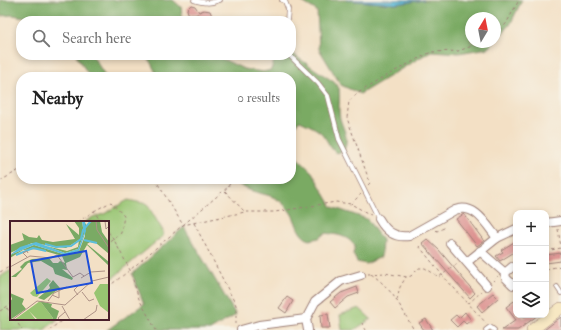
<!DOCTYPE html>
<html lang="en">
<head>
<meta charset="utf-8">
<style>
  body { margin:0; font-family:"IM FELL Double Pica",serif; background:#f6f6f6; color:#222 }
  .controls { position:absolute; right:12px; bottom:12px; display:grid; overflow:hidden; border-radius:8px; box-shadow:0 2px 6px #0003 }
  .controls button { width:36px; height:36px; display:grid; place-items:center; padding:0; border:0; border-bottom:1px solid #e0e0e0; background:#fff; color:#222; font:20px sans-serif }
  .compass { position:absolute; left:465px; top:12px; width:36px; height:36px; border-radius:50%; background:#fff; box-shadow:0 2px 6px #0003; rotate:10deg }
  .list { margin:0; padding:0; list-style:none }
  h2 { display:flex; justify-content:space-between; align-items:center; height:52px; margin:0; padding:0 16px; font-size:17px }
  h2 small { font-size:13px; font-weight:400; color:#767676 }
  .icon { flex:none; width:22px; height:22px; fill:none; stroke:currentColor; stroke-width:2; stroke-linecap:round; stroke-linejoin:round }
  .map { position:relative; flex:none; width:561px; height:330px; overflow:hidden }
  .search { position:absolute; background:#fff; box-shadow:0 2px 6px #0003; left:16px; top:16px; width:280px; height:44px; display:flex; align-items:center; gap:10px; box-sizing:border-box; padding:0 14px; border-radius:16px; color:#767676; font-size:15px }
  .panel { position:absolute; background:#fff; box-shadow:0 2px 6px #0003; left:16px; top:72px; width:280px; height:112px; border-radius:16px }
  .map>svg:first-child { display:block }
  .green { fill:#98c572; stroke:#71724e }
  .forest { fill:#7aaa64; stroke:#626448 }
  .water { fill:#5cbdda; stroke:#536e82 }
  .building { fill:#dc8f8d }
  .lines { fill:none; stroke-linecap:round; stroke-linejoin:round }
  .service-casing { stroke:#9e8078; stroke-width:5.5 }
  .minor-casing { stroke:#9e8078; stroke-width:10 }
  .secondary-casing { stroke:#9e8078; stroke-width:12 }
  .path { stroke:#9e8078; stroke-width:1; stroke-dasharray:3 3; stroke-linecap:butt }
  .service { stroke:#fff; stroke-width:4 }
  .minor { stroke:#fff; stroke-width:8 }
  .secondary { stroke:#f7e8c3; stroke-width:11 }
  .inset-river { fill:none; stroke:#5cbdda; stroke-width:2 }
  .inset-road { fill:none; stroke:#af9387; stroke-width:1 }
  .view { fill:#1d4ed8; fill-opacity:0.15; stroke:#1d4ed8; stroke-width:2 }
  .inset-edge { fill:none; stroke:#4a1f2b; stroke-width:2 }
</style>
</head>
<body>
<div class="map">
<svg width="561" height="330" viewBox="0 0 561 330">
  <rect width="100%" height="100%" fill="#f7f3e8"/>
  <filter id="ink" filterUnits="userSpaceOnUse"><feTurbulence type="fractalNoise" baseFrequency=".025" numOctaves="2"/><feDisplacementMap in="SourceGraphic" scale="8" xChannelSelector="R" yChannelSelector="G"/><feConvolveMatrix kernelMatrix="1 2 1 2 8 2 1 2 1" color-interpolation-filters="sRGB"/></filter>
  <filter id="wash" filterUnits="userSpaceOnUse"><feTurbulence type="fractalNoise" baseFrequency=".012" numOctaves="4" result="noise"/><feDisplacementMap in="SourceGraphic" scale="16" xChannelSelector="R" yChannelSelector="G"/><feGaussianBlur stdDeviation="0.9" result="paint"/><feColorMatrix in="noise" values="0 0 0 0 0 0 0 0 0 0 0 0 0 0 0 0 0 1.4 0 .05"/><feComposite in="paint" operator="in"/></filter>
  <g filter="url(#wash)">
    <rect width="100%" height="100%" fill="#f3e0c5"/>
    <g class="green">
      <polygon points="128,200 147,204 163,231 163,236 108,282 108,222 85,222 93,217 104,214"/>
      <polygon points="11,270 11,319 58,319 44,330 0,330 0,277"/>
      <polygon points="359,308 371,319 354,330 342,330 340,315"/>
    </g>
    <g class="forest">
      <polygon points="0,0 173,0 181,7 183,21 52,21 12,15 0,16"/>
      <polygon points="299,0 346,0 396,4 424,0 522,0 510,25 495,41 495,18 471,18 471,42 494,42 488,48 459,53 431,51 360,94 341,85 319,49 317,11"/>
      <path d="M291 53 334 82 339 88C340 96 339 103 339 110 339 127 351 132 344 151L336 153C329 147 328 141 323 135 317 128 308 125 300 121L291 128V77H158L150 61 141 55H214L244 69 263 72 271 70 274 61V55H291Z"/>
      <polygon points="76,55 92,55 106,77 90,77"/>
      <path d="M291 152 312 172 332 207 367 219 382 240 381 257 366 264 357 262 353 254 355 246C347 235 338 235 325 233L319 238 309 240C295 233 298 221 289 210 274 191 262 197 243 187 238 185 237 181 231 179H291Z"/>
      <polygon points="184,227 236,315 210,330 107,330 144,304 132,274"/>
    </g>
    <polygon class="water" points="346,0 424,0 396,4"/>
    <g id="blocks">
      <g class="building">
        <polygon points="191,5 195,6 199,12 204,10 210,11 214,21 199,21 198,14 192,15 188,13 187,9"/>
        <polygon points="464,214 484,241 477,246 456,219"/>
        <polygon points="427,239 439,250 475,293 470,298 422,243"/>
        <polygon points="516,241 516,251 500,261 496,256 503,252 501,250"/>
        <polygon points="561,253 561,261 546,263 546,255"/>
        <polygon points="357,287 359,293 348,297 335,308 330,302 341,293"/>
        <polygon points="493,293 498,298 482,312 477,306"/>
        <polygon points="287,297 293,301 286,313 279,308"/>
        <polygon points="514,301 516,304 516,315 522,315 524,318 527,315 538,315 518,330 502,330 516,320 506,307"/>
        <polygon points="465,312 471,320 466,324 463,321 457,327 450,320 456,315 459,318"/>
        <polygon points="328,314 330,328 321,328 320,315"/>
        <polygon points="561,317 561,330 544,330 557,320"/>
        <polygon points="426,319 433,330 424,330 419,323"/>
      </g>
    </g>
  </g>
  <g filter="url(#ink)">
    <use href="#blocks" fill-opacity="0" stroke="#9e8078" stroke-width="1"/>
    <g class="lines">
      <defs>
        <g id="service">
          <path d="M194 0C204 3 210 4 220 0"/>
          <polyline points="282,0 285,1 288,9 287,21"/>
          <polyline points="289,55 318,83 328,96 339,139 379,219"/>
          <polyline points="557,287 561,293"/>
          <polyline points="486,330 490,327 494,330"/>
        </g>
        <g id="minor">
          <path d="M379 219C386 231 394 238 409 236L455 210C475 203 486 224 497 238"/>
          <polyline points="546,223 561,221"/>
          <polyline points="450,243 487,286"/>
          <polyline points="480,251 505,273 506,278 513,285"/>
          <polyline points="467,262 497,238 516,229"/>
          <polyline points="505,273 512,267"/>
          <polyline points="306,319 315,302 341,281 361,275"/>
          <polyline points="306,319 308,330"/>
          <polyline points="241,330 259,325 306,319"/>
        </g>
        <polyline id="secondary" points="532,330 561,308"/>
      </defs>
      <use href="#service" class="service-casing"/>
      <use href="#minor" class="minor-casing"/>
      <use href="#secondary" class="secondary-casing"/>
      <g class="path">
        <polyline points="495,33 506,24 519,0"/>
        <polyline points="171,77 178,77"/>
        <polyline points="155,179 183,225 228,187 232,179"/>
        <polyline points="0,181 21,169"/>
        <polyline points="368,185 370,183 347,118 349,101 358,93 393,72 431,52 458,51 484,42"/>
        <polyline points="225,191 244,211"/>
        <polyline points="351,204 361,194"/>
        <polyline points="94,211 111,202 124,216 121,233 108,242"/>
        <polyline points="78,222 94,211 101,222"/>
        <polyline points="194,223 236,305 236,324"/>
        <polyline points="558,229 561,247"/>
        <polyline points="436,230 437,231 444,228"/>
        <polyline points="108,232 113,238 130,270 139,299 156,330"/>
        <polyline points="419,246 443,276 487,324"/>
        <polyline points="546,251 561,248"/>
        <polyline points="546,269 561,266"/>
        <polyline points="0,272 11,266"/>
        <polyline points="368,274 385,273 407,277 411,276 419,268 425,268 439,277 457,264"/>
        <path d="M371 274C393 289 401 308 414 330"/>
        <polyline points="493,281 498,276"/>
        <polyline points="108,287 130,270 183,225 245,212 275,212 336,202 351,204 371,215"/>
        <polyline points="397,300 400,287 406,277"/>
        <polyline points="468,304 482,291"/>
        <polyline points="7,308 11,314"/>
        <polyline points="0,311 11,304"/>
        <polyline points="15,319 22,330"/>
        <polyline points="362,323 366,330"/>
        <polyline points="49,330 64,319"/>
      </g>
      <use href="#service" class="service"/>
      <use href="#minor" class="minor"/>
      <use href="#secondary" class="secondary"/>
    </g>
  </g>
  <g transform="translate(10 221)">
    <rect width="99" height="99" fill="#f3e0c5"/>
    <path d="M37 57 41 60 27 76 23 75 20 72ZM90 63H99V92L90 85 84 72ZM30 80 43 97 42 99H28L19 90 26 99H4Z" fill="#98c572"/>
    <path d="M64 0H72L74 13 68 28 55 32 36 25 57 30 68 26 69 19 56 27 22 22 0 32V24L14 19 12 12 19 16 27 17 29 14 32 19 43 21 65 18 56 3 69 14V7ZM80 0H90L92 11 99 21V33L86 22 80 21 77 23 99 41V45L77 24 70 36 56 42 57 49 52 48 63 57 62 59 45 53 43 47 31 40 18 42 6 56H1L12 48 10 46 15 41 22 38 39 37 43 42H48L50 40 55 42 52 35 28 28 13 29 0 37V34L24 24 56 34 69 30 75 15V2L77 5ZM43 59 50 67 34 79 28 77 40 67 39 64ZM0 72 14 78 12 83 16 88 0 99V81L2 78ZM30 80 42 83 41 86 49 90 46 99H42L43 97Z" fill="#7aaa64"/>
    <path d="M72 0H75L76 10 69 30 56 34 24 24 0 34 10 26 26 21 55 32 68 28 74 13Z" fill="#5cbdda"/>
    <path class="inset-river" d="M74 19 87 22M35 23 46 26 61 25 71 18 73 9 81 0M6 34 23 27 36 30"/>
    <path class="inset-road" d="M86 0 87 9 99 27M95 0 96 8 99 5M17 36 13 32 17 30 18 32M0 46 20 35 41 37 47 34 63 56 70 52 74 55M71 57 81 51 95 50M68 65 64 69 68 74M72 71 79 80 84 78M42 74 49 77V69M38 80 44 72 57 66M52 85 60 99M2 99 27 80 55 84 82 60 99 56M50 99 48 97 55 91M73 99 86 90 87 84"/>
    <path class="view" d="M76 30 82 62 27 72 21 40Z"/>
    <rect width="99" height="99" class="inset-edge"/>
  </g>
</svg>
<div class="controls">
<button>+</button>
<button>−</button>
<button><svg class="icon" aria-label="layers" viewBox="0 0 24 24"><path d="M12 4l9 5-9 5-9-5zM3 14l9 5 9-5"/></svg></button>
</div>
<svg class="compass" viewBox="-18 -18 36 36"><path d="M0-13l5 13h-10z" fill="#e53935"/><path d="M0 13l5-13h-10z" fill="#767676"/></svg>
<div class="search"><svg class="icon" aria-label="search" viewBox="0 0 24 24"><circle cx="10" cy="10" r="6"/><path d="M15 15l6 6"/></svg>Search here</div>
<section class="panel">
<h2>Nearby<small>0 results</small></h2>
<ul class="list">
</ul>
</section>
</div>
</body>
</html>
